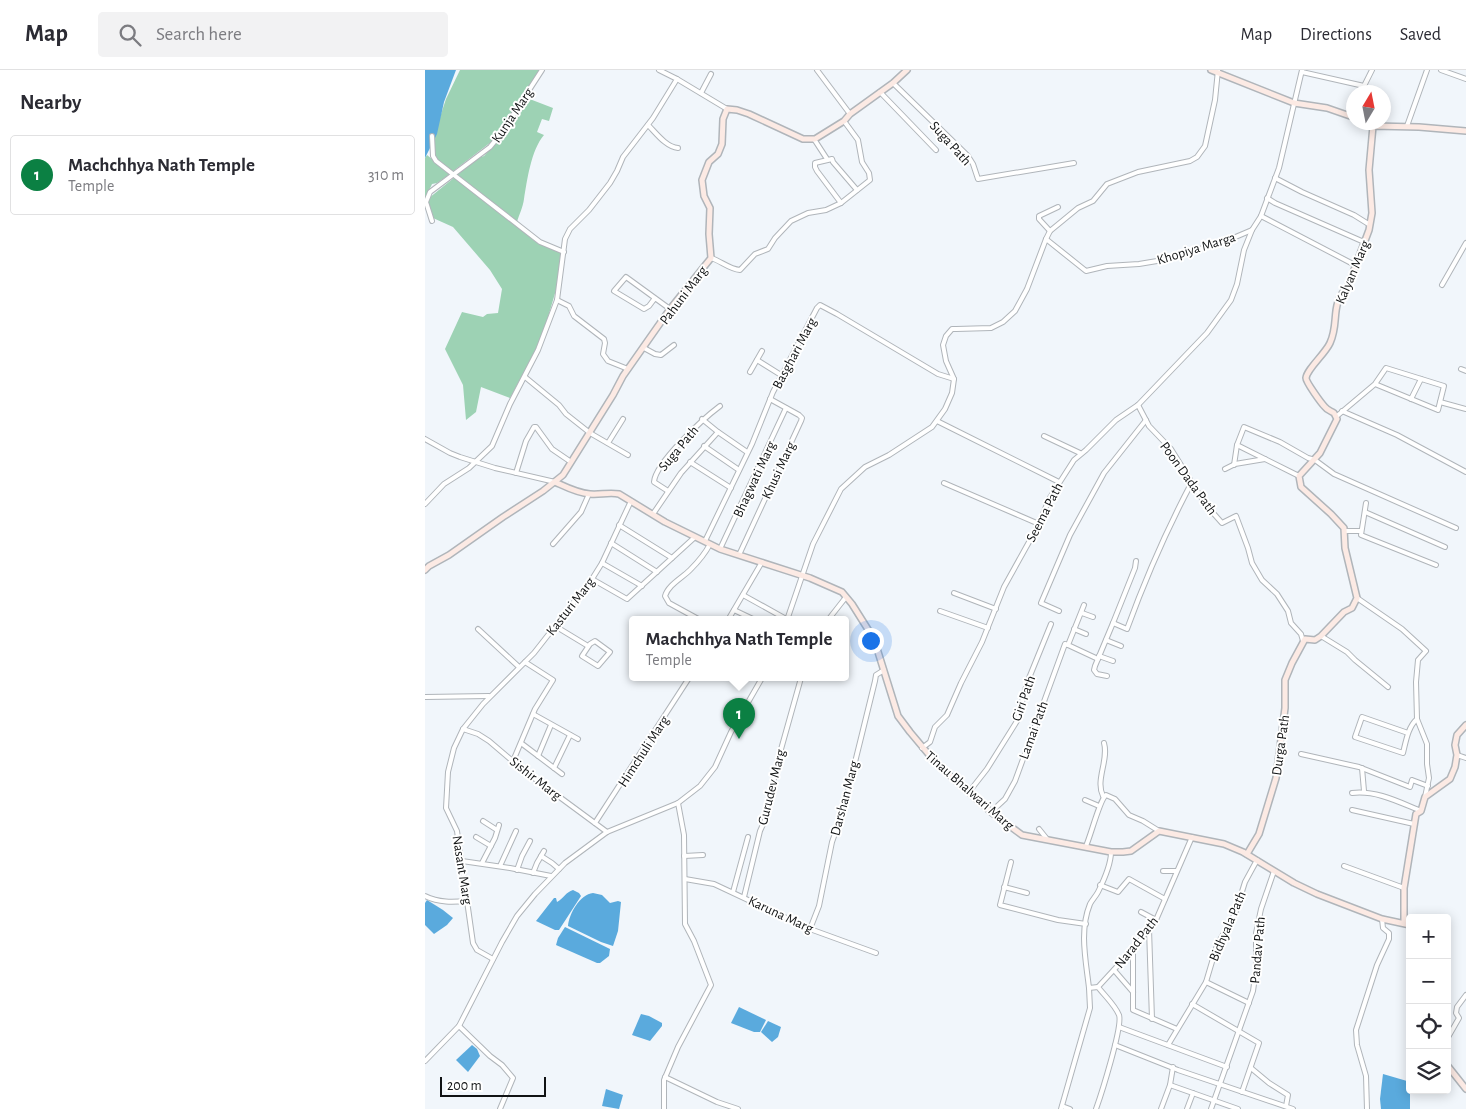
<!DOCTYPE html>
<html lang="en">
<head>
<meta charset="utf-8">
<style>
  body { margin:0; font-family:"Alegreya Sans",sans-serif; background:#f2f2f3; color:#2b2b33 }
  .controls { position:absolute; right:15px; bottom:15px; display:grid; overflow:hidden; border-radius:5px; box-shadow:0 2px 12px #0003 }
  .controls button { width:45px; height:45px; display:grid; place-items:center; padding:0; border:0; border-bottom:1px solid #e1e1e2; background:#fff; color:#2b2b33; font:25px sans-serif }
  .compass { position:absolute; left:921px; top:15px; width:45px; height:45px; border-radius:50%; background:#fff; box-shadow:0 2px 12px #0003; rotate:10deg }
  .scale { position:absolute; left:15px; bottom:12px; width:106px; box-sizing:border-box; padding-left:5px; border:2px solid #111314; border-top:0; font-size:14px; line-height:18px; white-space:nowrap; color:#111314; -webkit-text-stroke:4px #fff; paint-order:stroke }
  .you { position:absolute; left:445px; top:570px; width:18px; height:18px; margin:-12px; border:4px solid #fff; border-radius:50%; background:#1a73e8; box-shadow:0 0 0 8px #1a73e833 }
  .badge { display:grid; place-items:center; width:32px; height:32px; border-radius:50%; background:#0b8043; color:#fff; font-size:16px; font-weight:700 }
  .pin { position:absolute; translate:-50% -41px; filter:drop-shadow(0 1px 2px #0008) }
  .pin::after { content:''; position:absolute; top:26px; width:18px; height:15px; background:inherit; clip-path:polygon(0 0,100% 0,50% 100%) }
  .popup { position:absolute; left:204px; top:546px; width:220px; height:65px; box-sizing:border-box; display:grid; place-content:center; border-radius:5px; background:#fff; filter:drop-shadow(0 1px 4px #0005); font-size:16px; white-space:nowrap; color:#7c7c81 }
  .popup b { font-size:19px; color:#2b2b33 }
  .popup::after { content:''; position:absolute; left:50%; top:100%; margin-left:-10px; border:10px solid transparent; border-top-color:#fff }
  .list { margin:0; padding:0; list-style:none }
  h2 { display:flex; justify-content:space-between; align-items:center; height:65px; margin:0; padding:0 20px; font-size:21px }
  h2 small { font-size:16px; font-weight:400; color:#7c7c81 }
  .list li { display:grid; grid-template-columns:32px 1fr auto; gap:15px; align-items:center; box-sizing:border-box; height:80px; margin:0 10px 10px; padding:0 10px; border:1px solid #e1e1e2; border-radius:5px }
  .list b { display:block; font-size:19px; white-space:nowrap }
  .list p { margin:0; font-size:16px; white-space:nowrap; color:#7c7c81 }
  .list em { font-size:16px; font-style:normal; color:#7c7c81 }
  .icon { flex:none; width:28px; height:28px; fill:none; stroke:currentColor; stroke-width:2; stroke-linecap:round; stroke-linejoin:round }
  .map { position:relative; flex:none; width:1041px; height:1039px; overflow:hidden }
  header { display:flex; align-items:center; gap:30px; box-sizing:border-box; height:70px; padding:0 25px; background:#fff; border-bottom:1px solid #e1e1e2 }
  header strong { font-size:24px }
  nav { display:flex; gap:28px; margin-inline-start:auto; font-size:18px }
  .search { width:350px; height:45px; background:#f2f2f3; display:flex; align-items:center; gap:12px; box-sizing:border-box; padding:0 18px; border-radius:5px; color:#7c7c81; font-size:19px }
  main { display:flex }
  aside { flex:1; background:#fff }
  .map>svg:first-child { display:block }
  .green { fill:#9dd2b4 }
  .water { fill:#5aaadd }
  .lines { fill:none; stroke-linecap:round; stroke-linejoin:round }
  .street-casing { stroke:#b0b5ba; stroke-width:6 }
  .secondary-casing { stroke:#b0b5ba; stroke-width:8 }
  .street { stroke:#fff; stroke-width:4 }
  .secondary { stroke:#fceae4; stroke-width:5 }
  .labels { text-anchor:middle; stroke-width:4; stroke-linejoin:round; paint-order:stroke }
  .street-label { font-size:14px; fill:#111314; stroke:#fff }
</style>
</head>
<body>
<header>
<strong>Map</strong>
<div class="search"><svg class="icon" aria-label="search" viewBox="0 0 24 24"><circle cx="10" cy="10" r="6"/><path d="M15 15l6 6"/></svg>Search here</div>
<nav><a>Map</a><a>Directions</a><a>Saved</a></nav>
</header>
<main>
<aside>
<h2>Nearby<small></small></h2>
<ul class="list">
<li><span class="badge">1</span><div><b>Machchhya Nath Temple</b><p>Temple</p></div><em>310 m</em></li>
</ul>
</aside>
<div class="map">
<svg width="1041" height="1039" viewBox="0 0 1041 1039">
  <rect width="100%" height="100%" fill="#f1f6fb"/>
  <g class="green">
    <polygon points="35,0 116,0 75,63 73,62 70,69 27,102 10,88 8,68 21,29"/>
    <path d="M102 28 128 38 124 51 117 49 112 62 119 65C106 80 102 111 99 129 98 137 94 145 92 152L32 105 53 88 59 86 74 69Z"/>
    <polygon points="2,85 25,104 12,113 7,114 0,129 0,88"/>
    <polygon points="30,107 111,172 138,184 131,220 116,271 85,328 56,317 51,342 41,350 38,315 20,279 37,242 58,247 62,244 73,243 77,219 65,200 28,157 8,148 3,134 4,128"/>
  </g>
  <g class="water">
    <polygon points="0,0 31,0 19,32 12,64 0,88"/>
    <path d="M148 820 154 823 156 826 134 860H130L111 851 129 828H131L132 832C139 828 141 822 148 820Z"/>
    <path d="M168 823 177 825 185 833 193 831 196 832 193 861 188 876 176 872 143 856C144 844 155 824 168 823Z"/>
    <polygon points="2,830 18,840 28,848 22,855 9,864 0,855 0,833"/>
    <polygon points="140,857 185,879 184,886 175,893 172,893 131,875 133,868"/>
    <polygon points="314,937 341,950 335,962 329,962 306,953"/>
    <polygon points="216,944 224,946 237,953 237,956 225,971 207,965"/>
    <polygon points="343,951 356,957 353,967 347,972 336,962"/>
    <polygon points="47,975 52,979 55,986 43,1002 31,990"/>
    <polygon points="958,1004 982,1011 985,1017 985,1039 956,1039 955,1029"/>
    <polygon points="181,1019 198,1025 194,1039 177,1036"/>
  </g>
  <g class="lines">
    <defs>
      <g id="street">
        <polyline points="392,0 425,44"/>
        <polyline points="1016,0 1041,9"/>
        <polyline points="877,2 939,16"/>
        <polyline points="252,9 302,39"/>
        <polyline points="468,13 543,86 548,94 553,109 649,93"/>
        <polyline points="455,22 511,80"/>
        <polyline points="936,22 947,0"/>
        <polyline points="276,23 286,4"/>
        <polyline points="941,52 941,53"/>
        <path d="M223 55C231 63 241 77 253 78"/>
        <polyline points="982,56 1002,0"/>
        <polyline points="7,66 8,86 11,91 115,172 139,182"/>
        <polyline points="389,69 402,89"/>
        <polyline points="850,108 877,122 929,145 945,155"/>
        <polyline points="842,128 850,133 939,172"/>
        <polyline points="416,133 392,101 390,97 390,93 407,89 408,92 432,120"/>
        <polyline points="836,146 930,195"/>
        <polyline points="7,151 1,132 5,122 65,77 75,65 117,0"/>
        <polyline points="625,161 614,149 614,146 633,137"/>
        <polyline points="621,169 661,201 682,196 714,194 738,190 801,171 827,160 836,146 854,98 877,0"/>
        <path d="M286 188C296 191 304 199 315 200L330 184 343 179 350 168 366 151 383 143 401 140 416 133 445 110 444 103 437 92 433 70 419 51"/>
        <polyline points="1017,215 1041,173"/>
        <polyline points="230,228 224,236 219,239 189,221 201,207 245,239"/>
        <polyline points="132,230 144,236 149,246 179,269 180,273 178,284 183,291 203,299"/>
        <polyline points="219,278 230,284 236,285 249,275"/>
        <polyline points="332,290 356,305"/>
        <polyline points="1036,299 1041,301"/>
        <polyline points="325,302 337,281"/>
        <polyline points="100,307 134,335 141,344 165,363 203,385"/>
        <polyline points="986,329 996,309"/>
        <polyline points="1015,332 1041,339"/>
        <polyline points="713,335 724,356 746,379 781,435 797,453 811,446 823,478 827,493 837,510 852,524 863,541 866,553 876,564 878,571"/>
        <polyline points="917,341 972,365 1041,402"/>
        <polyline points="912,346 950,314 961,298 1019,316 1013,340 950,314"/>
        <polyline points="277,349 293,362"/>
        <polyline points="512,351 634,412"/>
        <polyline points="619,366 655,383"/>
        <polyline points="0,369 25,383 35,387 70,398 130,412"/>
        <polyline points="183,373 198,349"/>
        <polyline points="279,376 314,400"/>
        <polyline points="265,392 306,418"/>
        <polyline points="809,395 812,375"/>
        <polyline points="800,399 810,394 840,389"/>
        <polyline points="91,403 101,371 109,357 111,357 127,379 146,392"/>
        <polyline points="874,406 812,375 819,357 855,372 883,388 890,390 909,404 1031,458"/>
        <polyline points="519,413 614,454"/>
        <path d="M243 421 229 412C230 393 279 348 295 336"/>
        <polyline points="941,433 936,465 1011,495"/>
        <polyline points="0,434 19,414 44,398 67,376 85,334 113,280 132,230 140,169 145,159 164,140 185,113 192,101 198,87 228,48 252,9 234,0"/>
        <polyline points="940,442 1020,477"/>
        <polyline points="228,444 256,403 293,362 322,382"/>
        <polyline points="194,455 247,488"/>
        <polyline points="919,461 936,461"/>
        <polyline points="280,471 327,374 348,322 392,238 395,235 412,244 513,304 529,309"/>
        <polyline points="186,473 232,502"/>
        <polyline points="128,474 156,442 164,424"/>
        <polyline points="295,479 361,338"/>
        <polyline points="314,485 376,351 377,348 374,345 345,329"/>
        <polyline points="177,493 217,516"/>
        <polyline points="167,509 202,529 270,467"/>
        <polyline points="529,523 571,539"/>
        <polyline points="318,525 363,550"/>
        <polyline points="932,528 977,559 1001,581 993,590 991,612 992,649 1002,674 1002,694 1004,708 1000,727"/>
        <polyline points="659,535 643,575 673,589"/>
        <polyline points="309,540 330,550"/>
        <polyline points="515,541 563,558"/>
        <polyline points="634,541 616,533 645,465 679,403 721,350"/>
        <polyline points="657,543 668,547"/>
        <path d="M275 550 244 533 240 526C243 515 257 508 265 500 273 492 280 484 285 474"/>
        <polyline points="303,550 337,492"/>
        <polyline points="362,550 388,474 416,419 440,397 464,385 507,357 520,339 527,323 529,309 521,291 518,275 521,266 527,259 531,259 566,258 578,252 590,241 602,219 621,169 625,161 636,152 653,138 668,131 682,114 713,102 765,91 772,87 780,76 790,30 793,0"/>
        <polyline points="403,550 421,527"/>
        <polyline points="688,553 710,498 711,491"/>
        <polyline points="130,556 163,576"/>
        <polyline points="53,559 94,597"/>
        <polyline points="649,559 661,564"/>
        <polyline points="896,566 922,582 930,590 963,617"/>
        <polyline points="681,570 696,576"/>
        <polygon points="170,571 185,582 173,596 157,586 165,574"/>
        <polyline points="674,586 688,591"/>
        <path d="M682 606 672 604 669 600 670 596 688 553 702 559C721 507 741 461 767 412"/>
        <polyline points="0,627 64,626"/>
        <polyline points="108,644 153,669"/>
        <polyline points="38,659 53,664 64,671 98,700 182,762"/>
        <path d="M983 663 937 647 930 667 978 683C981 671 983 657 992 649"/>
        <polyline points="96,673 137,704"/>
        <polyline points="497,678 505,672 510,657 522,645 536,613 557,572 579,517 614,454 624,429 649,390 661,380 691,350 713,335 782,263 806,230 812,214 819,180 827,160"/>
        <polyline points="876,684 934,697 985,717 987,710 1003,716"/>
        <polyline points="1032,685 1041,688"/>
        <polyline points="113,686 126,655"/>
        <polyline points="88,691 110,639 128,610 100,592"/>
        <polyline points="129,698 145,665"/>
        <polyline points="937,698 939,721"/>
        <polyline points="544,722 562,699 592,651 602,613 626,554"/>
        <path d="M927 723C951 720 974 732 996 741"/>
        <path d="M678 726C670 710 684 690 679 673"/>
        <polyline points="660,730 674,736"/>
        <polyline points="927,740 989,754"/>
        <polyline points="566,742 580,729 590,711 640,574 643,575"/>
        <polyline points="58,751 72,760"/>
        <polyline points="170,753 264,608"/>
        <polyline points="614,759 622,769"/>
        <polyline points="51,767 66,776"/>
        <path d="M661 776C666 765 675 729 681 725L690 729 704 745 718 751 734 761"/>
        <polyline points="116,786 127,793 134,799"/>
        <polyline points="259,786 278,785"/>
        <polyline points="37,791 85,798 126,806"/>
        <polyline points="586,792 575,835 633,850 661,854"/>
        <polyline points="57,793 70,768 74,755"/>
        <polyline points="75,796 91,761"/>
        <polyline points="919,796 979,818"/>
        <polyline points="92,800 97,786 105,771"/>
        <polyline points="738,801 751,801"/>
        <polyline points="108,803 112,793 119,781"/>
        <polyline points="260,809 289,814 385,859 451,883"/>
        <polyline points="675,815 693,822 704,809 740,829"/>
        <polyline points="579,817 602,823"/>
        <polyline points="308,822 323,767"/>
        <path d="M0 826C14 833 28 832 43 831"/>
        <polyline points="319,827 335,761 340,750 353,690 376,608"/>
        <polyline points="716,842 731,850"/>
        <polyline points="385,859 394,836 407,772 418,741 450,611 451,605 459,600"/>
        <polyline points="724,859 727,949"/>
        <polyline points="708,879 708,940 752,959"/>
        <polyline points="68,889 52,880 48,873 32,761 21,738 23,702 29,678 38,659 58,634 109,583 167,509 177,493 206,431"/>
        <polyline points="689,900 708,922"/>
        <polyline points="781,912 824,933"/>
        <polyline points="673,917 708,879 731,850 767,767"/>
        <polyline points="767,934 834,973 817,1022"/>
        <polyline points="34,956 65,986 77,995 88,1008 75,1039"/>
        <polyline points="694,957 802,997"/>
        <polyline points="1022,969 1034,948 1031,943 1032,937 1041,925"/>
        <polyline points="690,975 753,1000 868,1039"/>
        <polyline points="743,975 781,912 792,875 810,844 820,812 832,790"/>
        <polyline points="0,991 34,956 77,872 92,846 110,824 140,793 182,762 253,733 275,716 290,697 306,662 337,608"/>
        <polyline points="826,998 844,1013 863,1025 861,1036"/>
        <polyline points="240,1007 292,1032 313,1039"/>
        <polyline points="745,1015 813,1039"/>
        <polyline points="637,1036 645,1039"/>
        <polyline points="239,1039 239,1010 253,977 286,915 269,871 260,854 259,765 253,733"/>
        <polyline points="636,1039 665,938 664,918"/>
        <path d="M671 1039C676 1025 698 956 694 945 690 935 679 925 673 917L664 918C661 891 654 861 665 834 667 830 671 826 673 822 679 810 686 795 686 782"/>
        <polyline points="736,1039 745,1015 748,997"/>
        <polyline points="762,1039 768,1023"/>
        <polyline points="786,1039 828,921 831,900 831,863 836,839 849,801"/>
        <polyline points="942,1039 941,1006 932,975 931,960 952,895 964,869 964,863 958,858 957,849"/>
      </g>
      <g id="secondary">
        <polyline points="786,0 869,33 902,38 928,47"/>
        <path d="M130 412C141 417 152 423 165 424 175 425 184 422 194 424L240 452 295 479 385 508 417 522 427 534 449 569 473 646 485 662 511 693 566 742 597 765 686 782H698L706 781 734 761 799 774 818 782 869 813 892 824 957 849 985 855"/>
        <polyline points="0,500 4,496 24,485 78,447 118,421 138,405 188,325 198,306 245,239 286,188 284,164 285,138 279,126 277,110 284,92 293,84 297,74 298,49 302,39 312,40 324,44 378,69 390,69 419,51 425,44 468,13 482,0"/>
        <path d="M822 784 834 764 851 708 860 638V610L867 593 880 569 890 570 896 566 919 542 927 538 932 528 920 478 919 458 906 444 876 417 874 406 895 383 912 349 909 343C906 341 902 340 900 337 896 333 881 312 881 308 882 299 900 284 905 273 915 251 904 236 923 216L944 160 947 143 944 100 948 56 994 57 1041 61"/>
        <polyline points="979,853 979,818 991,744 996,741 1000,727 1025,709 1030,697 1032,685 1030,675 1032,665 1041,655"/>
        <polyline points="1022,995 1041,1019"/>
      </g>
    </defs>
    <use href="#street" class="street-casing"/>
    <use href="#secondary" class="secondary-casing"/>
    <use href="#street" class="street"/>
    <use href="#secondary" class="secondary"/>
  </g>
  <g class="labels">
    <g class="street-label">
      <text transform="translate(87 45) rotate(-56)" y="5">Kunja Marg</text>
      <text transform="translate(526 73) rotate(48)" y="5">Suga Path</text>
      <text transform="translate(771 178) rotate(-17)" y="5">Khopiya Marga</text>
      <text transform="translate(927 202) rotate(-67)" y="5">Kalyan Marg</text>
      <text transform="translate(258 225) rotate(-53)" y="5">Pahuni Marg</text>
      <text transform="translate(369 283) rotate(-62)" y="5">Basghari Marg</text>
      <text transform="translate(253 378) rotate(-50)" y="5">Suga Path</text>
      <text transform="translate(353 400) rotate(-65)" y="5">Khusi Marg</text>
      <text transform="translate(764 408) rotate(54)" y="5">Poon Dada Path</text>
      <text transform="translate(329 409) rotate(-65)" y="5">Bhagwati Marg</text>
      <text transform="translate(619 442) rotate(-63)" y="5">Seema Path</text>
      <text transform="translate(145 536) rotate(-52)" y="5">Kasturi Marg</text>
      <text transform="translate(598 628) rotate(-71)" y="5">Giri Path</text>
      <text transform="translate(608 660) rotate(-70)" y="5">Lamai Path</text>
      <text transform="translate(855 675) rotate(-82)" y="5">Durga Path</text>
      <text transform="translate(218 681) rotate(-57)" y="5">Himchuli Marg</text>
      <text transform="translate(111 708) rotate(38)" y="5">Sishir Marg</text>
      <text transform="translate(346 717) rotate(-76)" y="5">Gurudev Marg</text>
      <text transform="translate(545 720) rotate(41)" y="5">Tinau Bhalwari Marg</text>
      <text transform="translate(419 728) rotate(-75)" y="5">Darshan Marg</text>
      <text transform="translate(38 800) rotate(81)" y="5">Nasant Marg</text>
      <text transform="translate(356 844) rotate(25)" y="5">Karuna Marg</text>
      <text transform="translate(802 856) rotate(-67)" y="5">Bidhyala Path</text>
      <text transform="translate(711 872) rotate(-52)" y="5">Narad Path</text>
      <text transform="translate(832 880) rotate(-85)" y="5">Pandav Path</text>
    </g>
  </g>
</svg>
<div class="controls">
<button>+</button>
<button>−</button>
<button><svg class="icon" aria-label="locate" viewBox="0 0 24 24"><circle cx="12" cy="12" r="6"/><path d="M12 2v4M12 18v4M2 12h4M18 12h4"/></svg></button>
<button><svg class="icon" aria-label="layers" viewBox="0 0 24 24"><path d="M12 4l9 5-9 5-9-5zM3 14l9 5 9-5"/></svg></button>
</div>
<svg class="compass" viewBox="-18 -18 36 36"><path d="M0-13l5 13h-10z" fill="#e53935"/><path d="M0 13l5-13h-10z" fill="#7c7c81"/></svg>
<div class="scale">200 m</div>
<div class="you"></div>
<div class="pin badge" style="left:314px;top:669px">1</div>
<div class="popup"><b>Machchhya Nath Temple</b>Temple</div>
</div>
</main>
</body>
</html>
